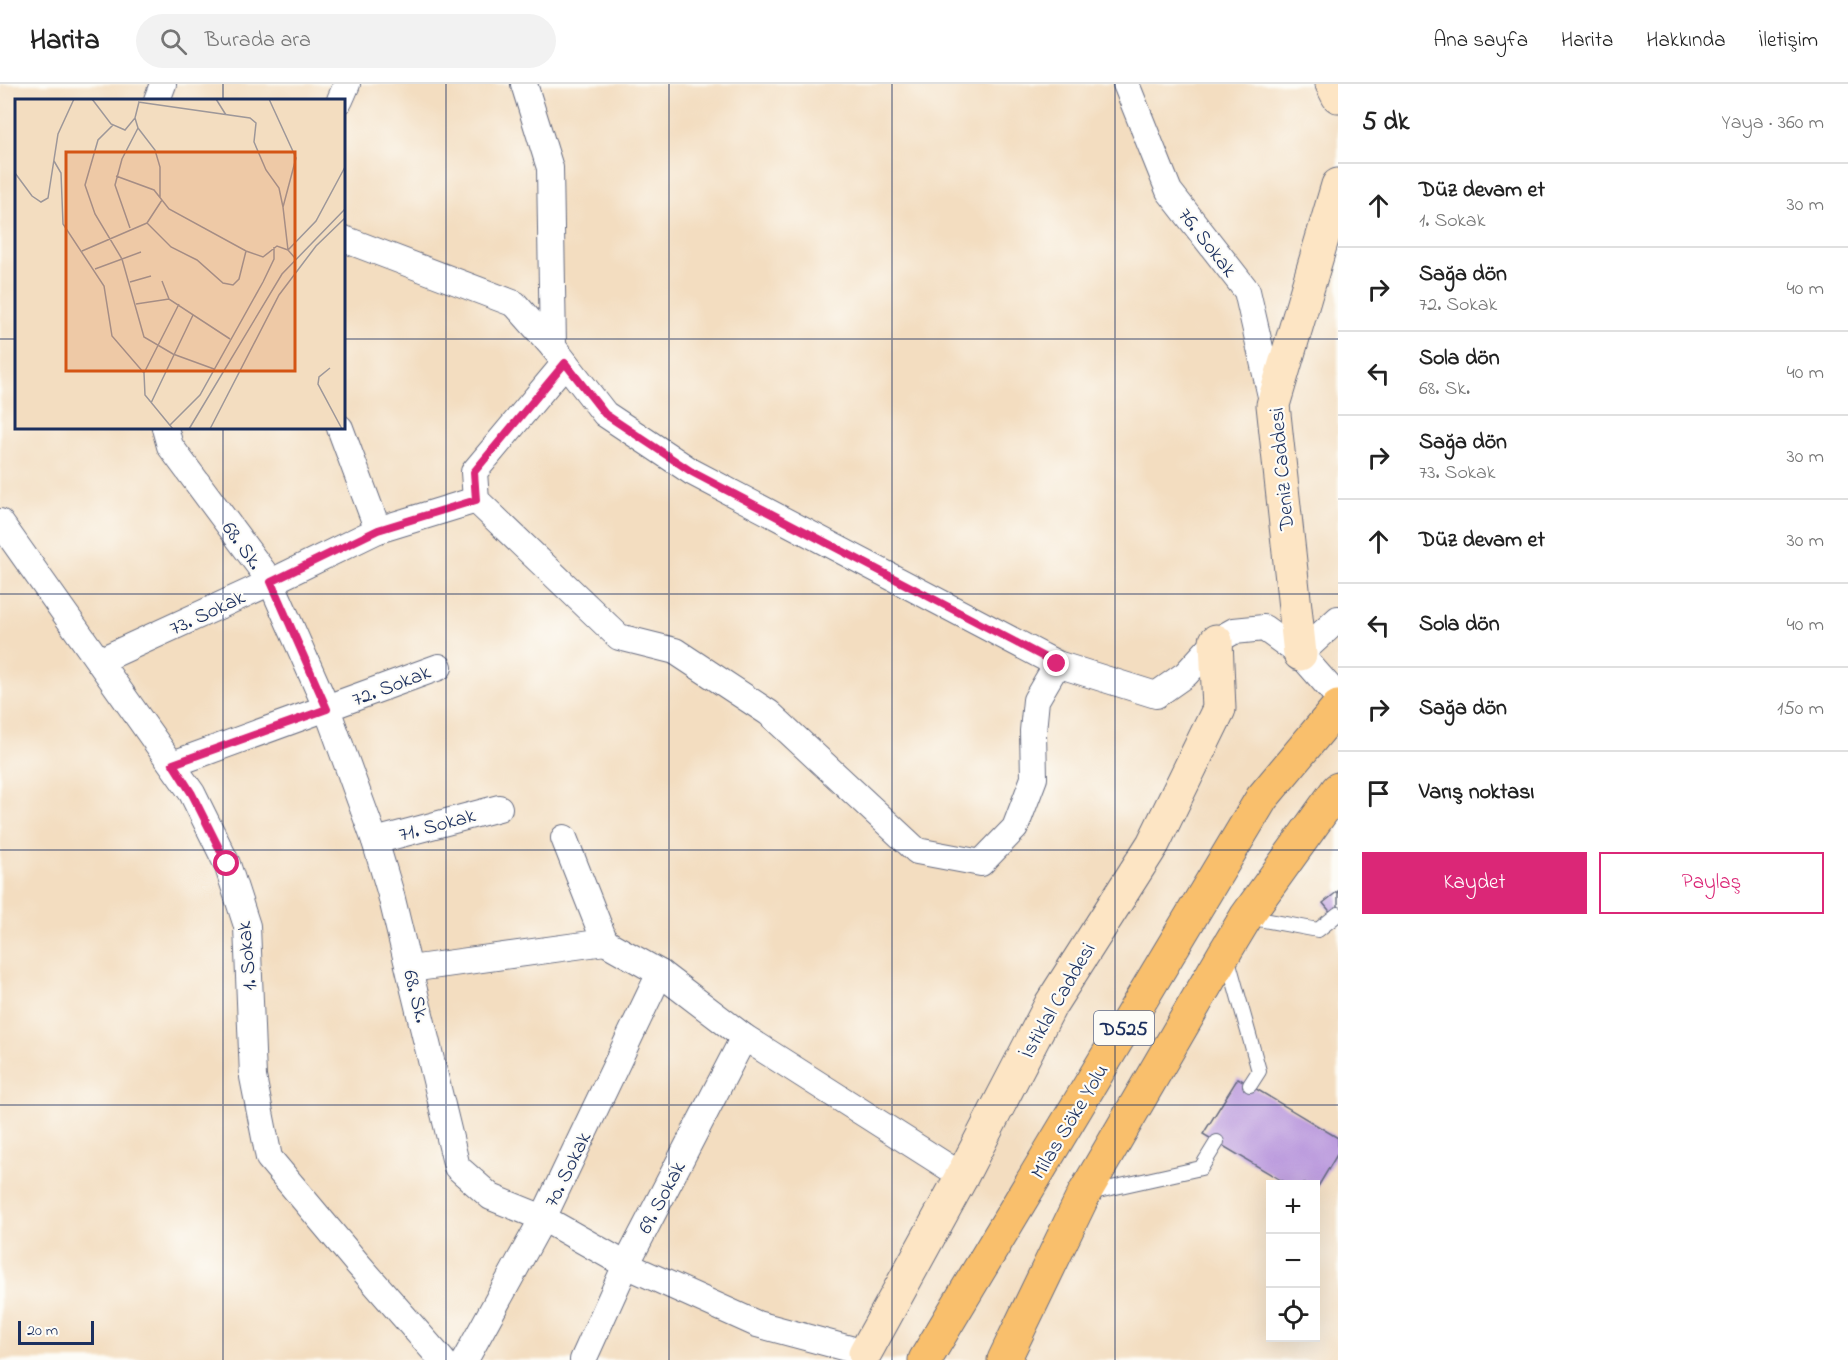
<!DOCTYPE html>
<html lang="tr">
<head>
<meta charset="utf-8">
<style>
  body { margin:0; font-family:"Indie Flower",sans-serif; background:#f2f2f2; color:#222 }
  .controls { position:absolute; right:18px; bottom:18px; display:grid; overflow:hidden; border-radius:0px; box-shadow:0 6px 24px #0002 }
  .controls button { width:54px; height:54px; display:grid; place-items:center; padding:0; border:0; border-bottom:2px solid #e0e0e0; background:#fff; color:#222; font:30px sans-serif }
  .scale { position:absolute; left:18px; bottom:15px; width:76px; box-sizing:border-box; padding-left:6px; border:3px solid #1b2f5e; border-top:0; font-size:16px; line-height:21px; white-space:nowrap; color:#1b2f5e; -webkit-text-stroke:4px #fdfcf7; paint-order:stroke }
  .stop { position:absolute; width:18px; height:18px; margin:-14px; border:4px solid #db2777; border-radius:50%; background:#fff }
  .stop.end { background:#db2777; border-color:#fff; box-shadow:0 2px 6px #0008 }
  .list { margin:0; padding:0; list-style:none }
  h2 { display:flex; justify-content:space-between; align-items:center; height:78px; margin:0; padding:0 24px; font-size:26px }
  h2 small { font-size:20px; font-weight:400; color:#767676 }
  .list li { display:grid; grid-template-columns:39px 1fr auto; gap:18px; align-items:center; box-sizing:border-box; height:84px; padding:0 24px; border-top:2px solid #e0e0e0 }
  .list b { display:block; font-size:22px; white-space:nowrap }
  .list p { margin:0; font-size:20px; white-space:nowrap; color:#767676 }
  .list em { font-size:20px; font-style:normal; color:#767676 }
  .actions { display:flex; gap:12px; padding:18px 24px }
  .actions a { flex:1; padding:14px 0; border:2px solid #db2777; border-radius:0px; text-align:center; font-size:21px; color:#db2777 }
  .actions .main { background:#db2777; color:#fff }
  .icon { flex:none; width:33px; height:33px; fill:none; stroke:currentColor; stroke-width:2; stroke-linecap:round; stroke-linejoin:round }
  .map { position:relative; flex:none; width:1338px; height:1276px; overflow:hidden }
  header { display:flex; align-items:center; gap:36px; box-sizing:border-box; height:84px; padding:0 30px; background:#fff; border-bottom:2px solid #e0e0e0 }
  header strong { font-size:28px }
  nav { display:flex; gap:33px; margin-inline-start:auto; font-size:21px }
  .search { width:420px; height:54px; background:#f2f2f2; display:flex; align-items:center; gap:15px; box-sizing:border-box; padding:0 21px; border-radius:33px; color:#767676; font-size:22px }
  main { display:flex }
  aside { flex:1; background:#fff }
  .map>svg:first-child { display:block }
  .building { fill:#ba99dd }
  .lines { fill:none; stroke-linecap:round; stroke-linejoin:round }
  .lane-casing { stroke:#676c80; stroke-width:16 }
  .street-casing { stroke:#676c80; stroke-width:28 }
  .secondary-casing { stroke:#676c80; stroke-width:35 }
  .highway-casing { stroke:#676c80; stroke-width:35 }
  .lane { stroke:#fff; stroke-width:14 }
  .street { stroke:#fff; stroke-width:26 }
  .secondary { stroke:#fde5c4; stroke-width:33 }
  .highway { stroke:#f9bf6c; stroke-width:33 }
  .route { stroke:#db2777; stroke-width:8 }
  .grid { fill:none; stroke:#1b2f5e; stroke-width:1.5; stroke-opacity:0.55 }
  .labels { text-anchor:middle; stroke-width:4.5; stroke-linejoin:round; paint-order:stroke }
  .shield { fill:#fdfcf7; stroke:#5f6c8c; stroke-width:1.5 }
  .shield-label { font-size:20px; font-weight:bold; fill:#1b2f5e }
  .street-label { font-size:21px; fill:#1b2f5e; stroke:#fdfcf7 }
  .inset-road { fill:none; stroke:#9d9799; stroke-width:1.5 }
  .view { fill:#d45514; fill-opacity:0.15; stroke:#d45514; stroke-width:3 }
  .inset-edge { fill:none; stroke:#1b2f5e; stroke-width:3 }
</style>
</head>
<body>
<header>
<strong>Harita</strong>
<div class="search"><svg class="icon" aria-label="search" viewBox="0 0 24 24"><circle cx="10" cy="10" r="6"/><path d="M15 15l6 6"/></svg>Burada ara</div>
<nav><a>Ana sayfa</a><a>Harita</a><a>Hakkında</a><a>İletişim</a></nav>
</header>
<main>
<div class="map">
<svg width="1338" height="1276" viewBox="0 0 1338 1276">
  <rect width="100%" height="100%" fill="#fdfcf7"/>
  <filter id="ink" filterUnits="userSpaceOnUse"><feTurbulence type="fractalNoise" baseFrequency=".0167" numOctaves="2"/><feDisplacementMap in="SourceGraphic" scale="12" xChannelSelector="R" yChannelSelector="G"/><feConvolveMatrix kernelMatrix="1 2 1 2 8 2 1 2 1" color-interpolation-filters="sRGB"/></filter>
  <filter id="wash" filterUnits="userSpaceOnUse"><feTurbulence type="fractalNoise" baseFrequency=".008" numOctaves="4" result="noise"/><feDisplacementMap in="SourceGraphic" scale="24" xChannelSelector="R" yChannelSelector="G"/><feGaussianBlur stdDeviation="1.35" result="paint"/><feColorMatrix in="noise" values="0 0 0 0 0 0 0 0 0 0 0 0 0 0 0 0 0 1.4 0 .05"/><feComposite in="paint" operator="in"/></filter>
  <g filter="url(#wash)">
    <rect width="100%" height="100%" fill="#f3ddc0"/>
    <g id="blocks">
      <g class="building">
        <polygon points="1338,807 1338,837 1323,819"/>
        <polygon points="1238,994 1338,1054 1338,1069 1316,1106 1316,1100 1287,1100 1203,1050"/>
      </g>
    </g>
  </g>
  <g filter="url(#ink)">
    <use href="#blocks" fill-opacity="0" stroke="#676c80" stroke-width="1.5"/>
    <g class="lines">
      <defs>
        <g id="lane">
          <polyline points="1248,833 1318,846 1338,830"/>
          <polyline points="1227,872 1259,987 1250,1001"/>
          <polyline points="1089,1109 1201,1084 1217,1058"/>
        </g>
        <g id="street">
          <polyline points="524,0 550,84 553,263"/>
          <polyline points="1126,0 1169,107 1247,207 1273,321"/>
          <polyline points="157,16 163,0"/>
          <polyline points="340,16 347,0"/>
          <polyline points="344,155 515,220 553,263 605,330 692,388 1057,580 1156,611 1186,590 1216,557 1234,547 1264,544 1300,570"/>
          <polyline points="565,279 474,388 476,416 619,553 675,567 769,629 917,767 981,779 1015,744 1034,694 1033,647 1036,616 1057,580"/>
          <polyline points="165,344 170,362 271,498 327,625 375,757 390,807 457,1083 491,1113 543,1134 626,1181 757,1240 865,1269 861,1276"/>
          <polyline points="340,344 378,446"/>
          <polyline points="0,438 192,709 227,780 247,842 253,993 269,1074 357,1179 442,1276"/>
          <polyline points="1338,535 1300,570 1338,613"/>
          <polyline points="99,577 271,498 378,446 476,416"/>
          <polyline points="173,680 439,583"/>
          <polyline points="564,754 605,858"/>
          <polyline points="375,757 499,724"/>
          <polyline points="410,885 605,858 660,889 744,953 962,1092"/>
          <polyline points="465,1276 543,1134 660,889"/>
          <polyline points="583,1276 626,1181 744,953"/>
        </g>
        <g id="secondary">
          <polyline points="1332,0 1338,12"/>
          <polyline points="1300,570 1273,321 1338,101"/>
          <polyline points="865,1269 962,1092 1051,920 1153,760 1219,625 1216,557"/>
        </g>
        <g id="highway">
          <polyline points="925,1276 1262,714 1338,623"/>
          <polyline points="1004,1276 1084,1110 1225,868 1246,833 1338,705"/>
        </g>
      </defs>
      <use href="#lane" class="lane-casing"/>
      <use href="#street" class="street-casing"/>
      <use href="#secondary" class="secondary-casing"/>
      <use href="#highway" class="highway-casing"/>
      <use href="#lane" class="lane"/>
      <use href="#street" class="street"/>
      <use href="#secondary" class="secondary"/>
      <use href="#highway" class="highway"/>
    </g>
  </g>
  <g class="lines" filter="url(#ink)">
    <polyline class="route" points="227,780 192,710 173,680 327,625 271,498 378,446 476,416 474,388 565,279 605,330 692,388 1057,580"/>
  </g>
  <path class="grid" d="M223 0V16M446 0V1276M669 0V1276M892 0V1276M1115 0V1276M0 255H16M344 255H1338M223 344V1276M0 510H1338M0 766H1338M0 1021H1338"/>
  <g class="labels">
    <rect class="shield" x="1094" y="927" width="60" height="34" rx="4.5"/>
    <g class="shield-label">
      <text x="1124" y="951">D525</text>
    </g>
    <g class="street-label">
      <text transform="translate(1208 158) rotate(52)" y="7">76. Sokak</text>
      <text transform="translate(1281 385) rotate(-95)" y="7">Deniz Caddesi</text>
      <text transform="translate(243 461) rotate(54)" y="7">68. Sk.</text>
      <text transform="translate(207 528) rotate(-25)" y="7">73. Sokak</text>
      <text transform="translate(391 601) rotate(-21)" y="7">72. Sokak</text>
      <text transform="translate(437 740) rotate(-15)" y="7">71. Sokak</text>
      <text transform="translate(246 872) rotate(-95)" y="7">1. Sokak</text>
      <text transform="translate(417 912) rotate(76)" y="7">68. Sk.</text>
      <text transform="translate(1057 916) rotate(-60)" y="7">İstiklal Caddesi</text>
      <text transform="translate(1069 1037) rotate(-59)" y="7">Milas Söke Yolu</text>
      <text transform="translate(567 1085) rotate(-64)" y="7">70. Sokak</text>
      <text transform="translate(661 1113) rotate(-62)" y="7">69. Sokak</text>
    </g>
  </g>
  <g transform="translate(15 15)">
    <rect width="330" height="330" fill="#f3ddc0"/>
    <path class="inset-road" d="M77 0 96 25 110 31 120 19 124 3M201 0 211 16M254 0 281 59 268 108 273 151M123 3 235 19 241 24 239 43 251 71 264 89 268 108M98 26 83 41 70 86 80 115 107 160 129 238 158 255 199 270M123 29 140 51 145 68V98M39 62 46 74 48 125 89 187 97 237 129 274 130 296 158 330M0 74 17 97 26 103 33 99 43 35 59 0M101 77 139 91 154 110 231 152 248 158 262 147 273 151M147 101 132 124 156 148 182 161 208 184 218 186 224 180 231 152M115 129 100 86 107 60 123 29 120 19M67 152 132 124M280 159 273 151 301 122 330 68M80 170 126 153M147 182 154 200M115 183 136 177M121 205 154 200 215 240M315 269 304 278 303 285 327 330M129 274 164 205M136 304 178 216M155 326 185 296 248 183 259 160V148M174 330 267 175 330 110M195 330 264 196 301 147 330 119"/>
    <path class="view" d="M51 53H280V272H51Z"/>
    <rect width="330" height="330" class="inset-edge"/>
  </g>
</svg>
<div class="controls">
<button>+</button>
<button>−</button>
<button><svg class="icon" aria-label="locate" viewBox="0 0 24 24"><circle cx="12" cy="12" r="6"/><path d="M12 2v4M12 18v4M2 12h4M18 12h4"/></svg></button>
</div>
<div class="scale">20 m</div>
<div class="stop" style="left:227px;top:780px"></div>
<div class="stop end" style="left:1057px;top:580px"></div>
</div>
<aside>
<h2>5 dk<small>Yaya · 360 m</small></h2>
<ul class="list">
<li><svg class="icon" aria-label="ahead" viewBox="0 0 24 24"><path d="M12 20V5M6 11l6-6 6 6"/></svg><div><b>Düz devam et</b><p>1. Sokak</p></div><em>30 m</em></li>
<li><svg class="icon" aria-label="right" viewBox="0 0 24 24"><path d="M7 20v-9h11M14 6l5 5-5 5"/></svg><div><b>Sağa dön</b><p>72. Sokak</p></div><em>40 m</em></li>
<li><svg class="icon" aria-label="left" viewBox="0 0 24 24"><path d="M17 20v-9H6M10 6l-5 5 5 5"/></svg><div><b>Sola dön</b><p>68. Sk.</p></div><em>40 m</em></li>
<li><svg class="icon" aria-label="right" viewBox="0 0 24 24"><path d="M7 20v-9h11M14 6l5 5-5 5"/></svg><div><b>Sağa dön</b><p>73. Sokak</p></div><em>30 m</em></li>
<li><svg class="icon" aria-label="ahead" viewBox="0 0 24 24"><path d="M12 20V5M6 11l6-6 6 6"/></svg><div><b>Düz devam et</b></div><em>30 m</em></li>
<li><svg class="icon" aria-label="left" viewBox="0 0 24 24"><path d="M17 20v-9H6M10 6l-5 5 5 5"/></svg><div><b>Sola dön</b></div><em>40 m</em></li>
<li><svg class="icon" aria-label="right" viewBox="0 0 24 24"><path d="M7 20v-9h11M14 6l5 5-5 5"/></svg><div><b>Sağa dön</b></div><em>150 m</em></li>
<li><svg class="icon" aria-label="arrive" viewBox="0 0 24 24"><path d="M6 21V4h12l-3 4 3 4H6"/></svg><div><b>Varış noktası</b></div></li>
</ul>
<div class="actions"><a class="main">Kaydet</a><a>Paylaş</a></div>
</aside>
</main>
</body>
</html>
